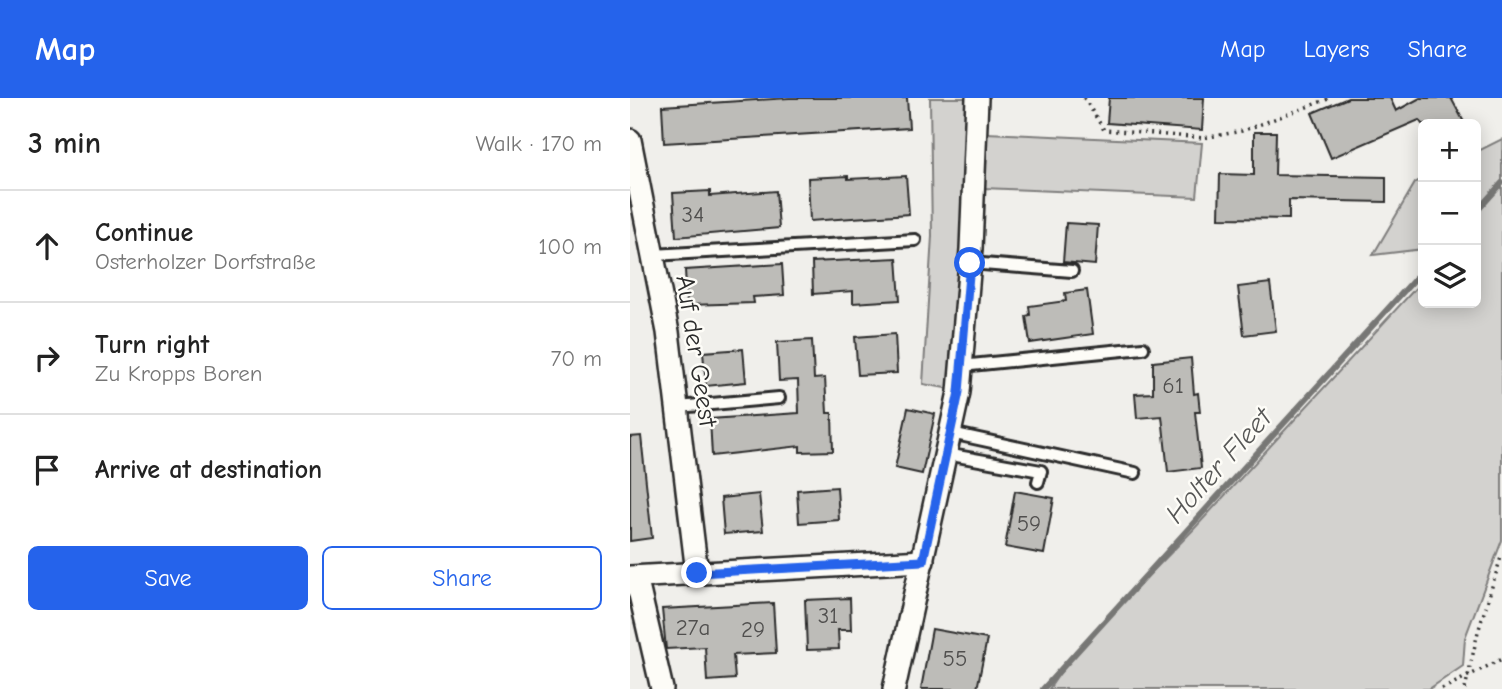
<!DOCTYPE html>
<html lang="en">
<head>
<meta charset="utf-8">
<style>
  body { margin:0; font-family:"Comic Neue",sans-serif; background:#f2f2f2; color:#222 }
  .controls { position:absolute; right:21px; top:21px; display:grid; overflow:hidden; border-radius:10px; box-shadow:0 4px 18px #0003 }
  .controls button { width:63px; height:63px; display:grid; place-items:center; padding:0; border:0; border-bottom:2px solid #e0e0e0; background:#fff; color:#222; font:35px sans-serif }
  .stop { position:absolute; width:21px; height:21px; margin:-16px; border:5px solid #2563eb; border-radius:50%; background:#fff }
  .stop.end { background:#2563eb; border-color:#fff; box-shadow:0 2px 7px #0008 }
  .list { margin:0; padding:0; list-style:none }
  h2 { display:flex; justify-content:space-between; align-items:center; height:91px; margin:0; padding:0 28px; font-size:30px }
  h2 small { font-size:23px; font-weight:400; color:#767676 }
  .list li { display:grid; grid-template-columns:46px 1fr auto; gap:21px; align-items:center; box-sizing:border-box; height:112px; padding:0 28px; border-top:2px solid #e0e0e0 }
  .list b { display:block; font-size:26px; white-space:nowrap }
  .list p { margin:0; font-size:23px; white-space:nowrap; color:#767676 }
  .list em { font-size:23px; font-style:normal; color:#767676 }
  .actions { display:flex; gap:14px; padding:21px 28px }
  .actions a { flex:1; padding:16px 0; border:2px solid #2563eb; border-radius:10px; text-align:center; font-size:24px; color:#2563eb }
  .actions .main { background:#2563eb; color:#fff }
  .icon { flex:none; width:38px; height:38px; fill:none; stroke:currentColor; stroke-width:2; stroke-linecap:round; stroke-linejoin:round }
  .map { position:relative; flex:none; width:872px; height:591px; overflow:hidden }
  header { display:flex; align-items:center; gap:42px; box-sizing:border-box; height:98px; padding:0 35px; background:#2563eb; color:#fff }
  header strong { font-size:33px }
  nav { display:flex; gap:38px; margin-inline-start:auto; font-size:24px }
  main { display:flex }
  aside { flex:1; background:#fff }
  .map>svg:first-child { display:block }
  .green { fill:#d3d2cf; stroke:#7f7e7d; stroke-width:2 }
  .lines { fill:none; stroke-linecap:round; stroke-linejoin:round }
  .stream { stroke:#777775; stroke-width:6 }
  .building { fill:#bdbcb8; stroke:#2b2b2b; stroke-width:2 }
  .lane-casing { stroke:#2b2b2b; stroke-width:16 }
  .street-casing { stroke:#2b2b2b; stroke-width:26 }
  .path { stroke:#2b2b2b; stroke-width:3.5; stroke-dasharray:2 5; stroke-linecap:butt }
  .lane { stroke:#fdfcf7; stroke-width:10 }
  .street { stroke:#fdfcf7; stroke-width:21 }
  .route { stroke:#2563eb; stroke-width:9 }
  .labels { text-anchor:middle; stroke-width:5; stroke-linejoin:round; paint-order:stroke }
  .number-label { font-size:23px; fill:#504f4e }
  .street-label { font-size:26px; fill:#2b2b2b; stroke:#fdfcf7 }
  .water-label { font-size:28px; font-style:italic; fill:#575756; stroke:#fdfcf7 }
</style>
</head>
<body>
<header>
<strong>Map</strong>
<nav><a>Map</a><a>Layers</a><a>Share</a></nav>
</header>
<main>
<aside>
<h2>3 min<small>Walk · 170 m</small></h2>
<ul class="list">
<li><svg class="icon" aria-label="ahead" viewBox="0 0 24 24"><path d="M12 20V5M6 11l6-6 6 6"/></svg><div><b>Continue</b><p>Osterholzer Dorfstraße</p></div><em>100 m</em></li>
<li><svg class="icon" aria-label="right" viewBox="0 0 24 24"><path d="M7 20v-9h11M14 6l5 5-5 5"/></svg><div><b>Turn right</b><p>Zu Kropps Boren</p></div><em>70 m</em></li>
<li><svg class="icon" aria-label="arrive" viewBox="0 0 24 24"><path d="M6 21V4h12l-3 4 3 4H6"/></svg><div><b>Arrive at destination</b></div></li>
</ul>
<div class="actions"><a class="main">Save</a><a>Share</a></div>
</aside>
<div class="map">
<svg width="872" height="591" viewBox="0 0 872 591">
  <rect width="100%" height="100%" fill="#f0efeb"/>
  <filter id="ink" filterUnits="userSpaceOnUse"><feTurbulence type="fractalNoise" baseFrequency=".0143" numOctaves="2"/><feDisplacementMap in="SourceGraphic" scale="14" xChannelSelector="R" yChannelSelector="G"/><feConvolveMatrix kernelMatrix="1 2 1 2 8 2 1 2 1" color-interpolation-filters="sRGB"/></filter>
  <g filter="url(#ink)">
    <g class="green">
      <polygon points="300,0 339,0 338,64 321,291 293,286 302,138"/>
      <polygon points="356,35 572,45 567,99 353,90"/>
      <polygon points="872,41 872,442 835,540 833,568 799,591 419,591 445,553 563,432 793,182 793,205 846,205 846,54"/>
      <polygon points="793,80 793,151 743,157 785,85"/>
    </g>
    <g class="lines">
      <g class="stream">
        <polyline points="846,114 872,85"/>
        <polyline points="413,591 793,172"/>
      </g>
    </g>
    <g class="building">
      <polygon points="159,0 277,0 279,30 34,45 32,8"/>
      <polygon points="479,0 574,0 572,32 477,25"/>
      <polygon points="718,0 760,0 766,13 790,0 821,0 835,26 792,26 789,22 701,60 682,15"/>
      <polygon points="624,34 646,34 645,77 756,79 756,104 659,102 659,121 589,120 590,76 624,77"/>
      <polygon points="218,78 218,81 276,78 279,116 180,123 178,80"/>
      <polygon points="80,93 80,98 146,93 149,130 46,139 43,95"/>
      <polygon points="436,125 468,127 465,167 433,164"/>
      <polygon points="267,160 270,202 223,205 223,193 183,196 182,164"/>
      <polygon points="152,166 154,197 123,199 124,205 57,207 55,172"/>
      <polygon points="640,185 646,233 614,237 608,189"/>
      <polygon points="457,192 463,236 400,245 396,218 400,217 399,208 436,203 435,195"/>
      <polygon points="265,236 267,275 228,277 225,239"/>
      <polygon points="182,242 184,281 195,280 197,315 202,315 203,353 170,354 170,348 82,358 80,321 169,315 168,282 149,283 147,244"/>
      <polygon points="113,251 116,284 76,288 73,254"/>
      <polygon points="561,260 564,296 568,295 570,314 565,314 571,370 538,374 532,318 507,320 505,296 523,295 523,264"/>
      <polygon points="278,310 305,316 292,376 265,370"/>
      <polygon points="11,338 22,440 0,443 0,339"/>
      <polygon points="207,389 209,422 169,425 167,392"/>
      <polygon points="385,393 424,400 414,456 375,449"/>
      <polygon points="129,396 133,433 94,436 91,400"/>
      <polygon points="220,500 221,532 208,532 209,551 177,552 175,502"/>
      <polygon points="143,505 146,555 103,557 105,581 77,583 75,549 36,551 32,511"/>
      <polygon points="302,531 357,541 347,591 291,591"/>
    </g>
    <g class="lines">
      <defs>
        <g id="lane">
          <polyline points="23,157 285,142"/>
          <polyline points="340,165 442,173"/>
          <polyline points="331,268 513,250"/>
          <polyline points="48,309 149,300"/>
          <polyline points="321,335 505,375"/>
          <polyline points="316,356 411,373 408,384"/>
        </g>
        <g id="street">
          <polyline points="0,42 38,234 67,475"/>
          <polyline points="0,479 293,463"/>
          <polyline points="6,479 32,591"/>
          <polyline points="264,591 329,294 341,151 347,0"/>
        </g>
      </defs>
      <use href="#lane" class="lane-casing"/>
      <use href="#street" class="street-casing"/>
      <g class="path">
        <polyline points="454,0 474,32 574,40 612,33 701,0"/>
        <polyline points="812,591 872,561"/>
        <polyline points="835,591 848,534 872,456"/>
      </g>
      <use href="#lane" class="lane"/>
      <use href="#street" class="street"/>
    </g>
  </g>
  <g class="lines" filter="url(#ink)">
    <polyline class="route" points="67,475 293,463 329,294 340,165"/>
  </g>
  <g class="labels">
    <g class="number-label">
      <text x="63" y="124">34</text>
      <text x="543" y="295">61</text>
      <text x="399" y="433">59</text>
      <text x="198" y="525">31</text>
      <text x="63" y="537">27a</text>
      <text x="123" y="539">29</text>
      <text x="325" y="568">55</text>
    </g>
    <g class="street-label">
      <text transform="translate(67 253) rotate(81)" y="9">Auf der Geest</text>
    </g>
    <g class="water-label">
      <text transform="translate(588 367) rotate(-48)" y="10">Holter Fleet</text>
    </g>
  </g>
</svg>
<div class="controls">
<button>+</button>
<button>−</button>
<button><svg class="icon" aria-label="layers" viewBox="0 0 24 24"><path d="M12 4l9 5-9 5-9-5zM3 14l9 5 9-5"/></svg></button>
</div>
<div class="stop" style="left:340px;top:165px"></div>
<div class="stop end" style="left:67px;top:475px"></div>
</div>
</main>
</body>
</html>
